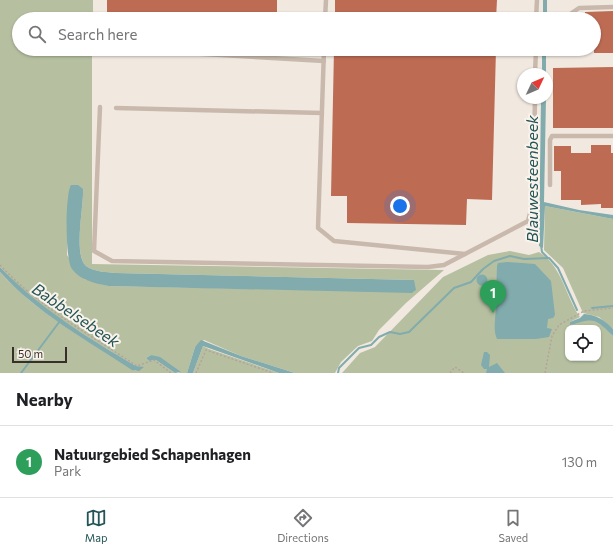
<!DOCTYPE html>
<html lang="en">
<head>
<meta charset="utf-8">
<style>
  body { margin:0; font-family:Commissioner,sans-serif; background:#f2f2f2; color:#202124 }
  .controls { position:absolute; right:12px; bottom:12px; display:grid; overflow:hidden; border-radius:8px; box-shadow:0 1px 3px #0004 }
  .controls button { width:36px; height:36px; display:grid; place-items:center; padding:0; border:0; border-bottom:1px solid #e0e0e0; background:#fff; color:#202124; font:20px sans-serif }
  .compass { position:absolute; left:517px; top:68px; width:36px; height:36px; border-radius:50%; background:#fff; box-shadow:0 1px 3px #0004; rotate:46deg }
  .scale { position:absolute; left:12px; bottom:10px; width:55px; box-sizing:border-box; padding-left:4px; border:2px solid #382f2b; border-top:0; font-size:11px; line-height:14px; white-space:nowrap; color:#382f2b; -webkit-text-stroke:3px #f9f3ec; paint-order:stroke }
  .you { position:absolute; left:400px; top:206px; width:14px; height:14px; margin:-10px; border:3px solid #fff; border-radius:50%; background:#1a73e8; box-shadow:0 0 0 6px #1a73e833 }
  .badge { display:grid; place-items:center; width:26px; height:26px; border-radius:50%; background:#235456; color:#fff; font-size:13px; font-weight:700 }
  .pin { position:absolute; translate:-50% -33px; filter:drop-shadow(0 1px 2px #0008) }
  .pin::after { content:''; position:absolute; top:21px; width:14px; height:12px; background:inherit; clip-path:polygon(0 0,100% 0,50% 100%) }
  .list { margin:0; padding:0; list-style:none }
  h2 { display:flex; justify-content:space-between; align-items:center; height:52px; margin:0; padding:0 16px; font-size:17px }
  h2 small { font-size:13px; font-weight:400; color:#757577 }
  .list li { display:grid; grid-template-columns:26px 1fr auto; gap:12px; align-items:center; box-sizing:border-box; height:72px; padding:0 16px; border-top:1px solid #e0e0e0 }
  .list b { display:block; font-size:15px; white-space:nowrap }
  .list p { margin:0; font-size:13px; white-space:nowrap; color:#757577 }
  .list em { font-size:13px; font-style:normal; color:#757577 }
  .icon { flex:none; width:22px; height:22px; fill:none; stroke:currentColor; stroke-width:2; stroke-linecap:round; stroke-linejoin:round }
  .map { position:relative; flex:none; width:613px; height:373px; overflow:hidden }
  .search { position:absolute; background:#fff; box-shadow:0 1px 3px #0004; left:12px; right:12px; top:12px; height:44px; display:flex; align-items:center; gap:10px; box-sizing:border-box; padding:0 14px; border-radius:22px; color:#757577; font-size:15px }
  .sheet { height:124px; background:#fff }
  nav { display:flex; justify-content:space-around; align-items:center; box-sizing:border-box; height:56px; border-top:1px solid #e0e0e0; background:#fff; font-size:11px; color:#757577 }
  nav a { display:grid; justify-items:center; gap:2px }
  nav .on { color:#235456 }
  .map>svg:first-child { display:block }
  .green { fill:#b6c0a1; fill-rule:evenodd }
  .water { fill:#81abac }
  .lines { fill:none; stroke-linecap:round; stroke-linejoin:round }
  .stream { stroke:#81abac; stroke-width:2 }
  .building { fill:#bd6b53 }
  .path { stroke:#b5a397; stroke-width:1.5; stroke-dasharray:2 2; stroke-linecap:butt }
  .lane { stroke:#c9b9ad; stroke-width:4.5 }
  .labels { text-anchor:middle; stroke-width:4; stroke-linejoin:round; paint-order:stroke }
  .water-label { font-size:16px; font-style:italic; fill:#235456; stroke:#f9f3ec }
</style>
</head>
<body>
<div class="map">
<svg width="613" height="373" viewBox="0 0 613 373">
  <rect width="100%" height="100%" fill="#f1e9e0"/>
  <g class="green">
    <path d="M0 0H93V19H19V49H92V264L444 270 406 303 379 330 372 341 358 346 341 362 335 373H295L241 356 204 340 195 347 187 373H180L151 355 146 358 149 361 156 360 175 373H0V272C35 312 91 343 136 371L140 367 136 366C90 339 36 307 0 267ZM83 189C84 207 73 253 86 266 94 272 107 272 116 273L414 280V292L108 286 84 279 67 255 68 196Z"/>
    <polygon points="545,206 613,219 613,329 599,317 583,313 563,268 544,250"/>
    <path d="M510 251 529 255 539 252C563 267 565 296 580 317L570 322V325C575 323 580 320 586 319 597 318 606 329 613 336V373H342L360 353 375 347 443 277 488 255ZM568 328H598V358H568Z"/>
    <polygon points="203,346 209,349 279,373 193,373"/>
  </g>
  <g class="water">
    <rect x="543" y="0" width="4" height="19"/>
    <rect x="542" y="49" width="4" height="25"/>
    <polygon points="541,98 546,98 544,202 579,210 613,215 613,219 545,206 543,248 539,246"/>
    <path d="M71 185H78L83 189C84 207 73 254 86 266 94 272 107 272 116 273L414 280 416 290 412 293 108 286C94 283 80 280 72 269 65 260 65 194 71 185Z"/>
    <path d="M507 262 535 264 551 281 555 315 553 318 548 319 547 328 552 329 549 337 536 339H497C491 326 499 309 494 301L496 294 497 266 498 263Z"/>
    <path d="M0 267C38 307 88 338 136 366L144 367 139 371 132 370C88 341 35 312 0 272Z"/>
    <circle cx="482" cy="280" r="5.5"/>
    <path d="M584 314C597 315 604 320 613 329V336C594 317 594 318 570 325V322L580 318Z"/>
    <polygon points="201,340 241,356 295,373 279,373 203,346 193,373 187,373 195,347"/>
    <polygon points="484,352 487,352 490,355 489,367 497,363 505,373 486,373 487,369 484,369 481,365"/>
    <polygon points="151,355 160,357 181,372 175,373 156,360 149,361 146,358"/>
  </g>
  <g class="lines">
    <g class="stream">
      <polyline points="541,245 542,252 548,258"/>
      <polyline points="592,308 613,306"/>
      <polyline points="21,373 60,321"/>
      <polyline points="338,373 339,368 359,348 371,345 379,337 390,332 400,334 409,332 454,288 471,282 483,269 494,261 510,256 524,259 549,258 558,268 577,310"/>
    </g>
  </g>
  <g class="building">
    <polygon points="107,0 277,0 277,19 112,18 107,13"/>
    <polygon points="335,0 497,0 496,19 335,19"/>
    <polygon points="613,11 613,53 594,53 594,19 585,19 585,12"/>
    <polygon points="334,49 496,49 492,200 467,199 466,225 347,223 347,196 331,196"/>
    <polygon points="613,67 613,128 553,128 553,68"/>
    <polygon points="591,145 611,145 611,153 613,153 613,208 601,208 601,204 581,205 581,200 561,200 561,171 554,171 554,146 571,146 571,153 591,153"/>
  </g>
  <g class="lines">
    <g class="path">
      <path d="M0 265C39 307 90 335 137 366L154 360 171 373"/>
      <polyline points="196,373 206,350 273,373"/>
      <polyline points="450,373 455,367 464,373"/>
      <polyline points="545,373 552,336 559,325 584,311 613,308"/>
    </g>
    <g class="lane">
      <polyline points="325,19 326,0"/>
      <polyline points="536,19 537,0"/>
      <polyline points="563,19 579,8 613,7"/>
      <polyline points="116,49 324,61"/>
      <polyline points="324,49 318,228 334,241 465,254"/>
      <polyline points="535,74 536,49"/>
      <polyline points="100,107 94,251 112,261 428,267 444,265 528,221 533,202 535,98"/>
      <polyline points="116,108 322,113"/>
      <polyline points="550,185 550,140 552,136 613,136"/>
    </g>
  </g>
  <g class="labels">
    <g class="water-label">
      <text transform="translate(532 179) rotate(-90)" y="6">Blauwesteenbeek</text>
      <text transform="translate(76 315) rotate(34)" y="6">Babbelsebeek</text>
    </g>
  </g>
</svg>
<div class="controls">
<button><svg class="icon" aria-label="locate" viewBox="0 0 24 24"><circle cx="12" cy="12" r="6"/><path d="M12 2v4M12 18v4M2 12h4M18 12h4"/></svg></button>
</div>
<svg class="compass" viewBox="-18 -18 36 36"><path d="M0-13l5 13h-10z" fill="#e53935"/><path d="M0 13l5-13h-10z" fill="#757577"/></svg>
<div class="scale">50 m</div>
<div class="you"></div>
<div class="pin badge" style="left:493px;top:313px;background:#2e9e5b">1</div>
<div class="search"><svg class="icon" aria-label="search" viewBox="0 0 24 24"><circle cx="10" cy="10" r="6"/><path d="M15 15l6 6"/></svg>Search here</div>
</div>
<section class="sheet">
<h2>Nearby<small></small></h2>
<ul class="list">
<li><span class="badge" style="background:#2e9e5b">1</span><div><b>Natuurgebied Schapenhagen</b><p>Park</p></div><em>130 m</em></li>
</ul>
</section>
<nav>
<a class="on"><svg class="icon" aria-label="map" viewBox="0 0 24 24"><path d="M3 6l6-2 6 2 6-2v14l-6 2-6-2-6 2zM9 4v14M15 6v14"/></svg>Map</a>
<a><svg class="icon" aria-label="directions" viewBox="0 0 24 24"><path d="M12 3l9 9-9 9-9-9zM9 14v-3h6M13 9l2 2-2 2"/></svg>Directions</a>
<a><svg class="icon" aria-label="saved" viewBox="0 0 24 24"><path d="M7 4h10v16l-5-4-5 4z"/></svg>Saved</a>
</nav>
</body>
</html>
